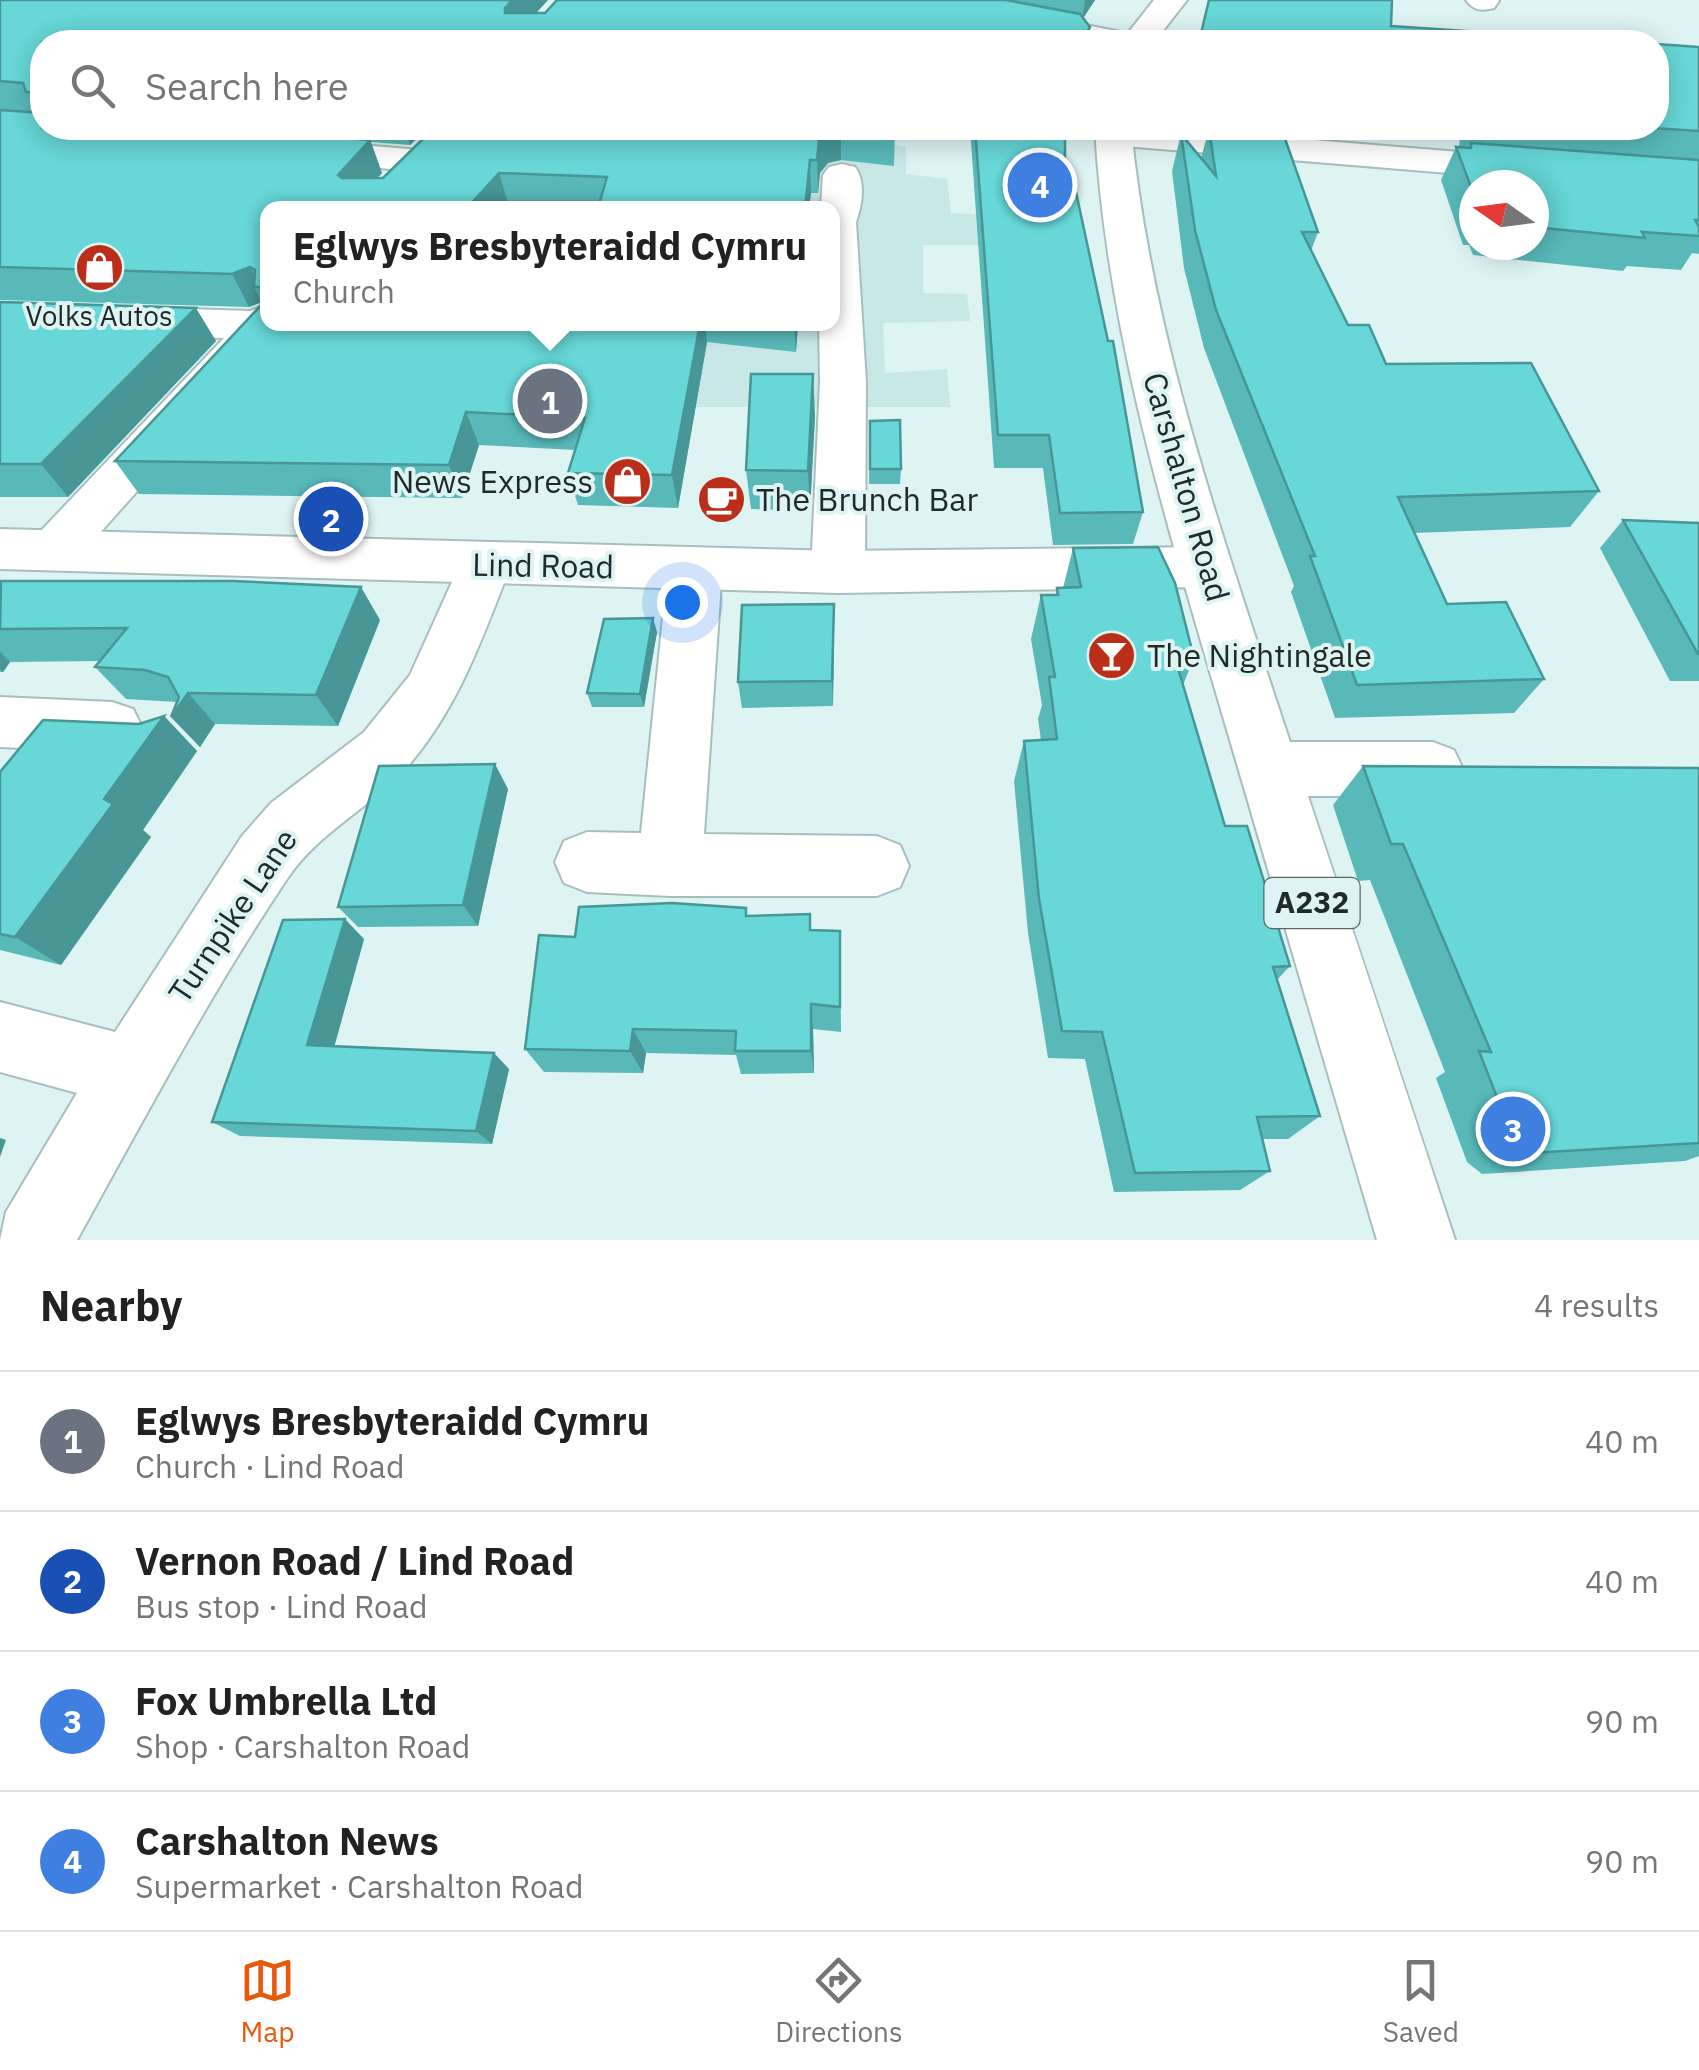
<!DOCTYPE html>
<html lang="en">
<head>
<meta charset="utf-8">
<style>
  body { margin:0; font-family:"IBM Plex Sans",sans-serif; background:#f6f6f6; color:#222 }
  .compass { position:absolute; left:1459px; top:170px; width:90px; height:90px; border-radius:50%; background:#fff; box-shadow:0 5px 25px #0003; rotate:284deg }
  .you { position:absolute; left:682px; top:602px; width:35px; height:35px; margin:-25px; border:8px solid #fff; border-radius:50%; background:#1a73e8; box-shadow:0 0 0 15px #1a73e833 }
  .badge { display:grid; place-items:center; width:65px; height:65px; border-radius:50%; background:#ea580c; color:#fff; font-size:32px; font-weight:700 }
  .pin { position:absolute; translate:-50% -50%; border:5px solid #fff; box-shadow:0 2px 10px #0006 }
  .popup { position:absolute; left:260px; top:201px; width:580px; height:130px; box-sizing:border-box; display:grid; place-content:center; border-radius:20px; background:#fff; filter:drop-shadow(0 2px 8px #0005); font-size:32px; white-space:nowrap; color:#767676 }
  .popup b { font-size:38px; color:#222 }
  .popup::after { content:''; position:absolute; left:50%; top:100%; margin-left:-20px; border:20px solid transparent; border-top-color:#fff }
  .list { margin:0; padding:0; list-style:none }
  h2 { display:flex; justify-content:space-between; align-items:center; height:130px; margin:0; padding:0 40px; font-size:42px }
  h2 small { font-size:32px; font-weight:400; color:#767676 }
  .list li { display:grid; grid-template-columns:65px 1fr auto; gap:30px; align-items:center; box-sizing:border-box; height:140px; padding:0 40px; border-top:2px solid #e0e0e0 }
  .list b { display:block; font-size:38px; white-space:nowrap }
  .list p { margin:0; font-size:32px; white-space:nowrap; color:#767676 }
  .list em { font-size:32px; font-style:normal; color:#767676 }
  .icon { flex:none; width:55px; height:55px; fill:none; stroke:currentColor; stroke-width:2; stroke-linecap:round; stroke-linejoin:round }
  .map { position:relative; flex:none; width:1699px; height:1240px; overflow:hidden }
  .search { position:absolute; background:#fff; box-shadow:0 5px 25px #0003; left:30px; right:30px; top:30px; height:110px; display:flex; align-items:center; gap:25px; box-sizing:border-box; padding:0 35px; border-radius:40px; color:#767676; font-size:38px }
  .sheet { height:690px; background:#fff }
  nav { display:flex; justify-content:space-around; align-items:center; box-sizing:border-box; height:140px; border-top:2px solid #e0e0e0; background:#fff; font-size:28px; color:#767676 }
  nav a { display:grid; justify-items:center; gap:5px }
  nav .on { color:#ea580c }
  .map>svg:first-child { display:block }
  .built { fill:#c8e8e7 }
  .lines { fill:none; stroke-linecap:round; stroke-linejoin:round }
  .minor-casing { stroke:#a8bebe; stroke-width:4 }
  .tertiary-casing { stroke:#a8bebe; stroke-width:4 }
  .trunk-casing { stroke:#a8bebe; stroke-width:4 }
  .minor { fill:#fff; fill-rule:evenodd }
  .tertiary { fill:#fff; fill-rule:evenodd }
  .trunk { fill:#fff; fill-rule:evenodd }
  .wall { fill:#59b9b9; fill-rule:evenodd }
  .shaded-wall { fill:#489696 }
  .building { fill:#67d7d7; stroke:#489696; stroke-width:2.5 }
  .labels { text-anchor:middle; stroke-width:8; stroke-linejoin:round; paint-order:stroke }
  .far-poi-label { font-size:28px; fill:#212a2a; stroke:#ddf4f3 }
  .shield { fill:#ddf4f3; stroke:#596766; stroke-width:2.5 }
  .shield-label { font-size:30px; font-weight:bold; fill:#212a2a }
  .poi-label { font-size:32px; fill:#212a2a; stroke:#ddf4f3; text-anchor:start }
  .street-label { font-size:32px; fill:#212a2a; stroke:#ddf4f3 }
</style>
</head>
<body>
<div class="map">
<svg width="1699" height="1240" viewBox="0 0 1699 1240">
  <rect width="100%" height="100%" fill="#ddf4f3"/>
  <polygon class="built" points="863,139 906,147 906,174 947,179 951,213 988,215 991,245 923,245 923,293 967,294 970,321 883,323 885,373 947,369 950,407 693,407 626,324 832,324 832,208 613,208"/>
  <g class="lines">
    <defs>
      <g id="minor">
        <path d="M1466 0H1498L1499 1 1494 8C1482 11 1474 11 1466 0Z"/>
        <polygon points="1098,128 1166,128 1521,157 1534,160 1540,168 1534,176 1521,179 1112,145 1099,142 1094,134"/>
        <polygon points="302,140 420,150 433,153 439,161 433,169 420,172 289,159 283,151 289,143"/>
        <path d="M842 164 855 167C866 181 862 206 856 222L866 382 865 572 857 587 838 593 819 587 811 572 820 382 819 324H832V208H821L823 175 829 167Z"/>
        <polygon points="0,303 250,311 268,304 268,324 286,324 74,562 56,568 38,562 30,548 38,534 224,338 0,331"/>
        <path d="M485 545 504 551 511 565C483 636 459 707 408 766 371 808 319 831 287 879 210 994 144 1119 77 1240H0L6 1212 77 1093 0 1072V1002L115 1032 242 836 271 803 364 732 410 675 466 551Z"/>
        <polygon points="695,548 714,554 722,568 704,834 877,836 900,845 909,866 900,887 877,896 670,896 587,892 564,883 555,862 564,841 587,832 641,833 668,568 676,554"/>
        <polygon points="0,697 112,702 133,709 142,727 133,745 112,752 0,747"/>
        <polygon points="1271,742 1433,742 1454,750 1463,769 1454,788 1433,796 1271,796 1250,788 1241,769 1250,750"/>
      </g>
      <g id="tertiary">
        <polygon points="895,0 959,0 1121,32 1133,35 1138,42 1074,42 911,9 900,7"/>
        <polygon points="0,529 838,551 1206,547 1225,553 1232,567 1225,581 1206,587 838,593 0,569"/>
      </g>
      <g id="trunk">
        <polygon points="1154,0 1187,0 1154,42 1121,42"/>
        <path d="M1095 128H1131C1150 325 1215 513 1276 700 1336 880 1396 1060 1455 1240H1377C1324 1061 1272 882 1219 703 1164 515 1106 325 1095 128Z"/>
      </g>
    </defs>
    <use href="#minor" class="minor-casing"/>
    <use href="#tertiary" class="tertiary-casing"/>
    <use href="#trunk" class="trunk-casing"/>
    <use href="#minor" class="minor"/>
    <use href="#tertiary" class="tertiary"/>
    <use href="#trunk" class="trunk"/>
  </g>
  <g class="wall">
    <polygon points="0,0 548,0 536,13 545,13 557,0 1095,0 1083,18 1090,27 1088,42 42,42 42,128 428,128 410,145 371,142 382,173 377,178 383,178 434,128 895,128 894,166 841,160 828,163 820,173 818,193 811,193 809,208 576,208 509,206 506,208 268,208 268,324 798,324 796,352 707,342 678,508 578,505 568,473 575,450 479,445 462,498 139,494 115,461 262,302 249,307 0,300"/>
    <path d="M1699 47V254L1692 253 1681 270 1627 266 1623 271 1473 255 1469 245H1463L1441 180 1456 147H1469H1459L1461 128H1656ZM1474 185H1534V245H1474Z"/>
    <polygon points="970,128 1065,128 1065,178 1143,512 1133,544 1053,545 1043,468 994,468"/>
    <polygon points="1209,129 1318,232 1311,251 1348,325 1386,364 1599,491 1570,527 1414,533 1447,604 1544,679 1514,713 1335,718 1291,592 1294,586 1204,348 1184,268 1172,171 1181,134 1201,158"/>
    <polygon points="0,302 216,341 68,497 0,497"/>
    <polygon points="815,415 810,511 751,509 746,470"/>
    <polygon points="870,421 901,469 900,484 869,484"/>
    <polygon points="1623,520 1699,523 1699,681 1670,681 1600,548"/>
    <polygon points="1073,548 1194,658 1183,685 1225,826 1290,966 1277,980 1320,1116 1288,1139 1262,1139 1270,1171 1240,1190 1114,1192 1085,1059 1048,1058 1028,933 1014,781 1024,741 1041,740 1038,719 1042,705 1031,639 1041,595 1056,595 1057,588 1063,588"/>
    <polygon points="0,583 380,620 338,726 215,724 200,747 171,717 177,702 126,699 95,667 100,661 10,662 3,672 0,672"/>
    <polygon points="834,631 833,706 742,708 738,682"/>
    <polygon points="657,632 644,707 592,707 587,693"/>
    <polygon points="164,716 197,751 143,830 151,837 61,965 0,950 0,772"/>
    <polygon points="1363,766 1699,768 1699,1156 1685,1161 1482,1174 1467,1162 1436,1078 1445,1072 1370,880 1358,881 1333,805"/>
    <polygon points="508,789 478,926 358,927 338,907"/>
    <polygon points="748,916 811,930 840,931 841,1032 813,1029 814,1073 741,1074 736,1055 646,1053 643,1073 544,1072 525,1049 575,937"/>
    <polygon points="364,939 334,1047 509,1069 492,1144 240,1136 212,1122"/>
  </g>
  <g class="shaded-wall">
    <polygon points="512,0 548,0 512,39 505,8"/>
    <polygon points="1085,0 1095,0 1082,20"/>
    <polygon points="1090,27 1088,42 1082,42"/>
    <polygon points="404,128 428,128 410,145"/>
    <polygon points="841,128 841,160 828,163 820,173 818,193 817,160 819,140 828,130"/>
    <polygon points="370,140 382,173 351,208 338,175"/>
    <polygon points="810,160 811,193 809,208 805,208"/>
    <polygon points="499,173 509,206 506,208 467,208"/>
    <polygon points="250,267 260,287 254,287 262,302 249,307 232,274"/>
    <polygon points="196,308 216,341 68,497 41,464"/>
    <polygon points="700,324 705,324 707,342 678,508 672,475"/>
    <polygon points="794,324 798,324 796,352"/>
    <polygon points="813,374 815,415 810,511 808,471"/>
    <polygon points="466,412 479,445 462,498 449,465"/>
    <polygon points="361,587 380,620 338,726 316,695"/>
    <polygon points="834,604 834,631 833,706 832,681"/>
    <polygon points="653,618 657,632 644,707 640,694"/>
    <polygon points="0,652 10,662 3,672 0,669"/>
    <polygon points="188,693 215,724 200,747 171,717"/>
    <polygon points="164,716 197,751 143,830 151,837 61,965 15,937 104,799"/>
    <polygon points="495,764 508,789 478,926 463,905"/>
    <polygon points="345,919 364,939 330,1062 307,1045"/>
    <polygon points="811,1004 813,1029 814,1073 811,1051"/>
    <polygon points="633,1029 646,1053 643,1073 630,1051"/>
    <polygon points="494,1053 509,1069 492,1144 476,1131"/>
    <polygon points="0,1138 6,1140 0,1157"/>
  </g>
  <g class="building">
    <polygon points="0,0 512,0 505,8 505,13 545,13 557,0 1006,0 1080,14 1090,27 1082,42 42,42 42,92 26,92 23,83 0,81"/>
    <polygon points="1209,0 1392,0 1391,26 1630,42 1199,42"/>
    <polygon points="1656,44 1699,47 1699,131 1653,128 1656,128"/>
    <polygon points="0,110 42,113 42,128 216,128 370,140 338,175 342,178 383,178 434,128 841,128 828,130 819,140 817,160 810,160 805,208 598,208 607,177 499,173 467,208 268,208 268,287 254,287 255,270 250,267 232,274 0,267"/>
    <polygon points="842,128 895,128 895,133"/>
    <polygon points="975,128 1065,128 1065,178 1073,178 1108,341 1113,341 1143,512 1060,513 1049,435 998,435"/>
    <polygon points="1209,129 1283,133 1318,232 1302,232 1348,325 1369,325 1386,364 1531,363 1599,491 1398,497 1447,604 1506,602 1544,679 1357,685 1310,556 1315,556 1216,310 1195,230 1181,134 1216,176"/>
    <polygon points="1471,143 1699,160 1699,220 1695,220 1699,227 1699,236 1642,232 1645,238 1534,227 1534,185 1474,185 1474,195 1456,147 1471,148"/>
    <polygon points="268,298 268,324 700,324 672,475 568,473 585,418 466,412 449,465 115,461"/>
    <polygon points="0,302 196,308 41,464 0,464"/>
    <polygon points="751,374 813,374 808,471 746,470"/>
    <polygon points="900,420 901,469 870,469 870,421"/>
    <polygon points="1623,520 1699,523 1699,654 1698,654"/>
    <polygon points="1158,547 1175,583 1194,658 1175,658 1225,826 1247,826 1290,966 1273,967 1320,1116 1257,1117 1270,1171 1135,1173 1102,1032 1062,1031 1039,899 1024,741 1057,739 1049,677 1055,677 1041,595 1058,595 1057,588 1081,587 1073,548"/>
    <polygon points="1,581 233,581 361,587 316,695 188,693 171,717 179,697 168,677 145,670 95,667 127,628 0,629"/>
    <polygon points="834,604 832,681 738,682 742,605"/>
    <polygon points="653,618 640,694 587,693 604,619"/>
    <polygon points="164,716 104,799 113,804 15,937 0,934 0,772 43,720 139,724"/>
    <polygon points="495,764 463,905 338,907 379,766"/>
    <polygon points="1363,766 1699,768 1699,1143 1531,1153 1514,1141 1479,1051 1491,1052 1403,844 1391,844"/>
    <polygon points="672,903 746,908 746,916 810,914 810,930 840,931 840,1007 811,1004 811,1051 735,1051 736,1031 633,1029 630,1051 525,1049 539,935 575,937 579,907"/>
    <polygon points="345,919 307,1045 494,1053 476,1131 212,1122 283,920"/>
  </g>
  <defs>
    <symbol id="shop-disc" viewBox="-11 -11 22 22"><circle r="9.5" fill="#bb2f1a" stroke="#ddf4f3"/><path d="M-5-2.5h2.3a2.7 3.5 0 0 1 5.4 0H5L5.5 6h-11ZM-1.5-2.5h3a1.5 2.3 0 0 0-3 0Z" fill="#fff"/></symbol>
    <symbol id="cafe-disc" viewBox="-11 -11 22 22"><circle r="9.5" fill="#bb2f1a" stroke="#ddf4f3"/><path d="M-5.5-4.5H6V0H3Q3 3.5 0 3.5H-2.5Q-5.5 3.5-5.5 0ZM3-3.2v2h1.7v-2ZM-6 4.5H4V6H-6Z" fill="#fff"/></symbol>
    <symbol id="bar-disc" viewBox="-11 -11 22 22"><circle r="9.5" fill="#bb2f1a" stroke="#ddf4f3"/><path d="M-6-5H6L.8 .8V4.5H3.5V6h-7V4.5H-.8V.8Z" fill="#fff"/></symbol>
  </defs>
  <g fill-rule="evenodd">
    <use href="#shop-disc" x="72" y="240" width="55" height="55"/>
    <use href="#shop-disc" x="600" y="454" width="55" height="55"/>
    <use href="#cafe-disc" x="694" y="472" width="55" height="55"/>
    <use href="#bar-disc" x="1084" y="628" width="55" height="55"/>
  </g>
  <g class="labels">
    <g class="far-poi-label">
      <text x="99" y="326">Volks Autos</text>
    </g>
    <rect class="shield" x="1264.5" y="878" width="95" height="50" rx="8"/>
    <g class="shield-label">
      <text x="1312" y="913">A232</text>
    </g>
    <g class="poi-label">
      <text x="593" y="493" text-anchor="end">News Express</text>
      <text x="756" y="511">The Brunch Bar</text>
      <text x="1147" y="667">The Nightingale</text>
    </g>
    <g class="street-label">
      <text transform="translate(1186 487) rotate(74)" y="11">Carshalton Road</text>
      <text transform="translate(543 566) rotate(1)" y="11">Lind Road</text>
      <text transform="translate(233 916) rotate(-56)" y="11">Turnpike Lane</text>
    </g>
  </g>
</svg>
<svg class="compass" viewBox="-18 -18 36 36"><path d="M0-13l5 13h-10z" fill="#e53935"/><path d="M0 13l5-13h-10z" fill="#767676"/></svg>
<div class="you"></div>
<div class="pin badge" style="left:550px;top:401px;background:#6b7280">1</div>
<div class="popup"><b>Eglwys Bresbyteraidd Cymru</b>Church</div>
<div class="pin badge" style="left:331px;top:519px;background:#1a4fb4">2</div>
<div class="pin badge" style="left:1513px;top:1129px;background:#3f7fe0">3</div>
<div class="pin badge" style="left:1040px;top:185px;background:#3f7fe0">4</div>
<div class="search"><svg class="icon" aria-label="search" viewBox="0 0 24 24"><circle cx="10" cy="10" r="6"/><path d="M15 15l6 6"/></svg>Search here</div>
</div>
<section class="sheet">
<h2>Nearby<small>4 results</small></h2>
<ul class="list">
<li><span class="badge" style="background:#6b7280">1</span><div><b>Eglwys Bresbyteraidd Cymru</b><p>Church · Lind Road</p></div><em>40 m</em></li>
<li><span class="badge" style="background:#1a4fb4">2</span><div><b>Vernon Road / Lind Road</b><p>Bus stop · Lind Road</p></div><em>40 m</em></li>
<li><span class="badge" style="background:#3f7fe0">3</span><div><b>Fox Umbrella Ltd</b><p>Shop · Carshalton Road</p></div><em>90 m</em></li>
<li><span class="badge" style="background:#3f7fe0">4</span><div><b>Carshalton News</b><p>Supermarket · Carshalton Road</p></div><em>90 m</em></li>
</ul>
</section>
<nav>
<a class="on"><svg class="icon" aria-label="map" viewBox="0 0 24 24"><path d="M3 6l6-2 6 2 6-2v14l-6 2-6-2-6 2zM9 4v14M15 6v14"/></svg>Map</a>
<a><svg class="icon" aria-label="directions" viewBox="0 0 24 24"><path d="M12 3l9 9-9 9-9-9zM9 14v-3h6M13 9l2 2-2 2"/></svg>Directions</a>
<a><svg class="icon" aria-label="saved" viewBox="0 0 24 24"><path d="M7 4h10v16l-5-4-5 4z"/></svg>Saved</a>
</nav>
</body>
</html>
